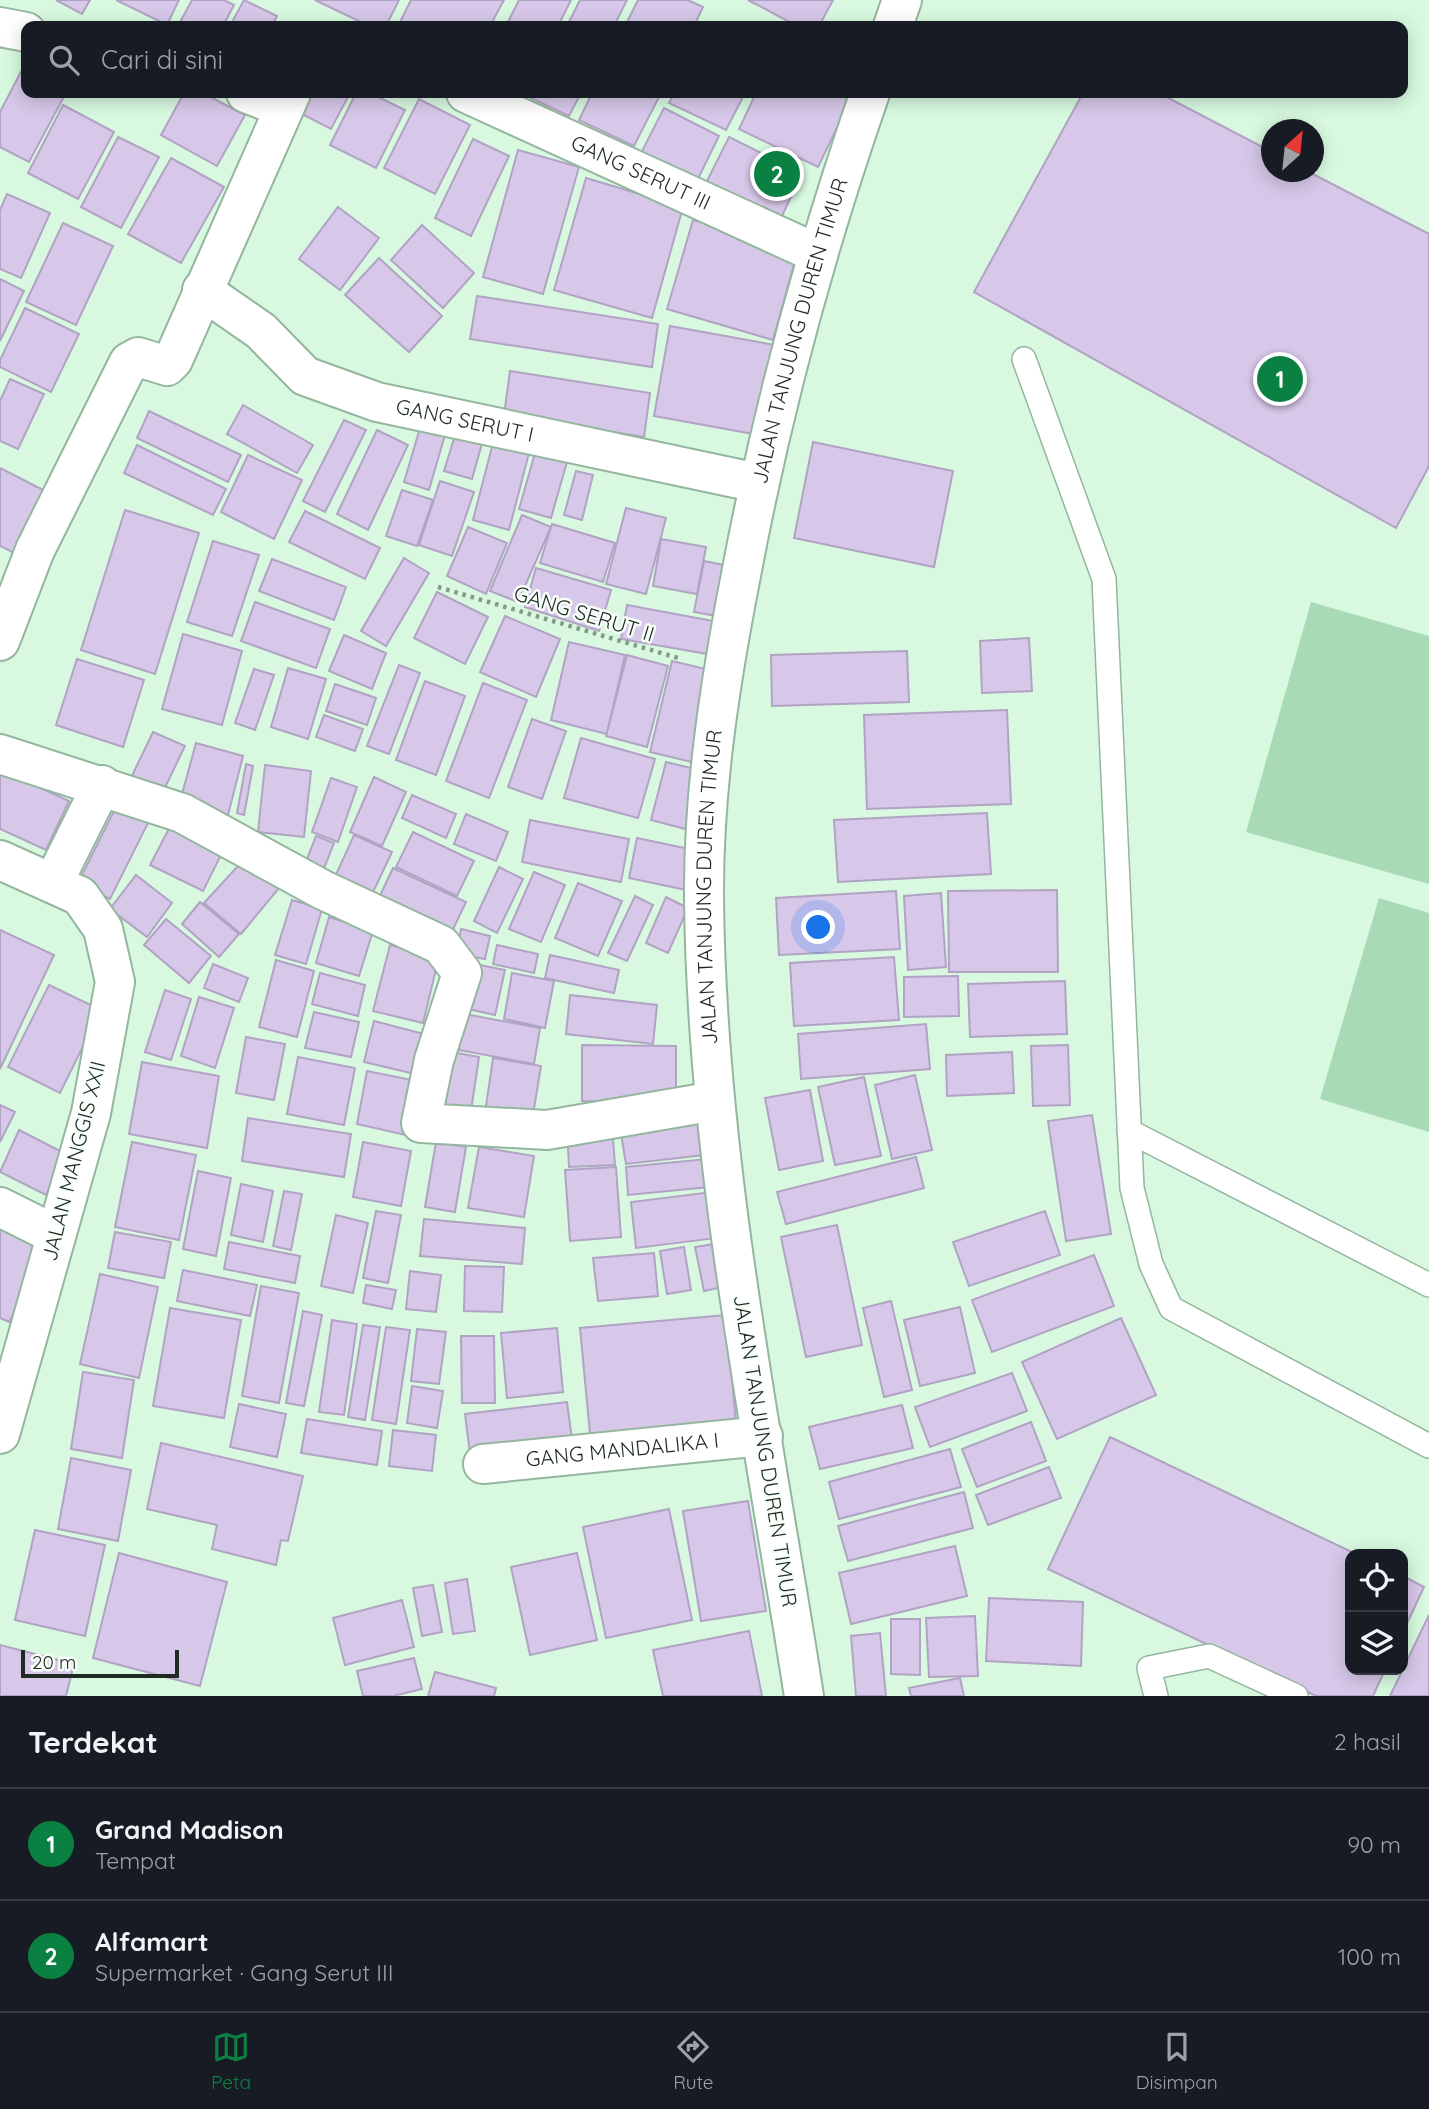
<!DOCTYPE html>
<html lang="id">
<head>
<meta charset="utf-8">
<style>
  body { margin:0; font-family:Quicksand,sans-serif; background:#20242c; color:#f1f3f6 }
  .controls { position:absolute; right:21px; bottom:21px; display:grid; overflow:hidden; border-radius:14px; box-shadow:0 4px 18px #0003 }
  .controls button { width:63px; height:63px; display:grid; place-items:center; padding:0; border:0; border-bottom:2px solid #363941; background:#171b24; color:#f1f3f6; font:35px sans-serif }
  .compass { position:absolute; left:1261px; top:119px; width:63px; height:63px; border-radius:50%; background:#171b24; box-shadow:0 4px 18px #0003; rotate:27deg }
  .scale { position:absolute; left:21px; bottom:18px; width:158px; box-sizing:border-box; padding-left:7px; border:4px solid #1f2b22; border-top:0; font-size:19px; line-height:24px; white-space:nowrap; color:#1f2b22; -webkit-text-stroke:5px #f8fffa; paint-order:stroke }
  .you { position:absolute; left:819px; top:928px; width:24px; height:24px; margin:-18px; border:5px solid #fff; border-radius:50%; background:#1a73e8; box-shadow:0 0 0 10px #1a73e833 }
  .badge { display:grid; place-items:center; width:46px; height:46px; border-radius:50%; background:#0b8043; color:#fff; font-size:23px; font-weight:700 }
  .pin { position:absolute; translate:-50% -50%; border:4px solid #fff; box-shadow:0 2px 7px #0006 }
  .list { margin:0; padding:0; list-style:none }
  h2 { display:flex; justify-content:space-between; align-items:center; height:91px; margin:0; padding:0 28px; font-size:30px }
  h2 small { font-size:23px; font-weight:400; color:#9ea1a6 }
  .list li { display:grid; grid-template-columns:46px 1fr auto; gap:21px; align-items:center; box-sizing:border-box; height:112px; padding:0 28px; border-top:2px solid #363941 }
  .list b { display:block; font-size:26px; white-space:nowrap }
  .list p { margin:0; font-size:23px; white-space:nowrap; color:#9ea1a6 }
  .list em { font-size:23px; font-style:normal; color:#9ea1a6 }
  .icon { flex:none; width:38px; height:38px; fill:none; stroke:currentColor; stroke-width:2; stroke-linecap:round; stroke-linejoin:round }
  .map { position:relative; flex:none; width:1429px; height:1696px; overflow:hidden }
  .search { position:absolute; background:#171b24; box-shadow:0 4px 18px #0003; left:21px; right:21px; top:21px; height:77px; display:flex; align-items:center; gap:18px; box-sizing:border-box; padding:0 24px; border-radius:14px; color:#9ea1a6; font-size:26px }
  .sheet { height:315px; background:#171b24 }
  nav { display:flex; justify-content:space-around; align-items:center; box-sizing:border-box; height:98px; border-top:2px solid #363941; background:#171b24; font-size:19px; color:#9ea1a6 }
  nav a { display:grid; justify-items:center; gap:4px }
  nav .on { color:#0b8043 }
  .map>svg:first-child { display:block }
  .garden { fill:#a7dab5 }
  .building { fill:#d7c8e9; stroke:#b1a3c3; stroke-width:2 }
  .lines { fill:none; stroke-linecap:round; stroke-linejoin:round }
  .service-casing { stroke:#95b69e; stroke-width:26 }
  .minor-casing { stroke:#95b69e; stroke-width:42 }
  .path { stroke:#839a89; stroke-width:4.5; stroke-dasharray:3.5 5; stroke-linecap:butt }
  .service { stroke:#fff; stroke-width:23 }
  .minor { stroke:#fff; stroke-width:38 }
  .labels { text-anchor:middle; stroke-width:5; stroke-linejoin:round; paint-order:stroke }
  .street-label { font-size:21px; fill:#1f2b22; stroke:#f8fffa }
</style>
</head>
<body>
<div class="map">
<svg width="1429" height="1696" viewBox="0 0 1429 1696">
  <rect width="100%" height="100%" fill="#d8f9e0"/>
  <g class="garden">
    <polygon points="1311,602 1429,636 1429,884 1246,832"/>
    <polygon points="1379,898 1429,913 1429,1132 1320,1099"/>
  </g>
  <g class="building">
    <polygon points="56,0 90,0 82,14"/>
    <polygon points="116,0 179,0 167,25"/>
    <polygon points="192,0 224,0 234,5 223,26 178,26"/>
    <polygon points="244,0 277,16 272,26 230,26"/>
    <polygon points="315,0 399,0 386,26 369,26"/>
    <polygon points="411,0 504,0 490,26 398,26"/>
    <polygon points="519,0 571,0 558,26 506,26"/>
    <polygon points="580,0 627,0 614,26 567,26"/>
    <polygon points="638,0 688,0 703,7 694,26 625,26"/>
    <polygon points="748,0 833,0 819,26 797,26"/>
    <polygon points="25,64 26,93 66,93 29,162 0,147 0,112"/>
    <polygon points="184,93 203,93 245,115 217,166 161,135"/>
    <polygon points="311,93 350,93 331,129 300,113"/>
    <polygon points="356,93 370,93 405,110 376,168 330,145"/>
    <polygon points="534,93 581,93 569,116 531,98"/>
    <polygon points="592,93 661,93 634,146 579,120"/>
    <polygon points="674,93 745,93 726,130 669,103"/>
    <polygon points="756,93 854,93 818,167 739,129"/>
    <polygon points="1083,93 1159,93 1272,152 1272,172 1309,172 1429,234 1429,466 1396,528 974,292"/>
    <polygon points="419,99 470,125 435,194 384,168"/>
    <polygon points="63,105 114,132 78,199 28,173"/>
    <polygon points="664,108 719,136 695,185 639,157"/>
    <polygon points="118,137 159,157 121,228 81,207"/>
    <polygon points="729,137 802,173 777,227 702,191"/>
    <polygon points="473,139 509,156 471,236 435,218"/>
    <polygon points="518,150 579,167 543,294 483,277"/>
    <polygon points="171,158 224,187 181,263 128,234"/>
    <polygon points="586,178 683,207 652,318 554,290"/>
    <polygon points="7,194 50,213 21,278 0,269 0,210"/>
    <polygon points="338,207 379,238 340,290 299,259"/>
    <polygon points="693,220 798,250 773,340 667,309"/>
    <polygon points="63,223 113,246 76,325 26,302"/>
    <polygon points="422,225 474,273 443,308 391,260"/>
    <polygon points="379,258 442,316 409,352 345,295"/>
    <polygon points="0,279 24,291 0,341"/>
    <polygon points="477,296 658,324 652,367 470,339"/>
    <polygon points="25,308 79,334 51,392 0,367 0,360"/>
    <polygon points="670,326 775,345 759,435 654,416"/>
    <polygon points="510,371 650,393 644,437 504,415"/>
    <polygon points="10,379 44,394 18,449 0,441 0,401"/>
    <polygon points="243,405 313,445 297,473 227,434"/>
    <polygon points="149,411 241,455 228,482 137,438"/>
    <polygon points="344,420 366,430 325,512 303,501"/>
    <polygon points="420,428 445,435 429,490 404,482"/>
    <polygon points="377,430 408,445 368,530 337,514"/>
    <polygon points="456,432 483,440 472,479 444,471"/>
    <polygon points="494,439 530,449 509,530 473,520"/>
    <polygon points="813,442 953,471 934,567 794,538"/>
    <polygon points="137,445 226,489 213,515 124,473"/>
    <polygon points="535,453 567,462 551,518 519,509"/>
    <polygon points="248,455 302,480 274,539 221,512"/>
    <polygon points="0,468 45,491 14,553 0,546"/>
    <polygon points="576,471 593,475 582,520 564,515"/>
    <polygon points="440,481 474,492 452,556 419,545"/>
    <polygon points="402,490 433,500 417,546 386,536"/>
    <polygon points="626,508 666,518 646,594 606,584"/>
    <polygon points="125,510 199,533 155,674 81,650"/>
    <polygon points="305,511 380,548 365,579 289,542"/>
    <polygon points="522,515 551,527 518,602 490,591"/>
    <polygon points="552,524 615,543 603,582 540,563"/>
    <polygon points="468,527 507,543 486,594 447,576"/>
    <polygon points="661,539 706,547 697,594 653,586"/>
    <polygon points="213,541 259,555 232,636 187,622"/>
    <polygon points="404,558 429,573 386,646 361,631"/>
    <polygon points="272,559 346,587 334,620 259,591"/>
    <polygon points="704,561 738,568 727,618 694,612"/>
    <polygon points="536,568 611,590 599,631 525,607"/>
    <polygon points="437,592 488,617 465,664 414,638"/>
    <polygon points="255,602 330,629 316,668 241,641"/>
    <polygon points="627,605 724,623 719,656 621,639"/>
    <polygon points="505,616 560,639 536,697 480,672"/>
    <polygon points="183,634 242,651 222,725 162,709"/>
    <polygon points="344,635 386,653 372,689 329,671"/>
    <polygon points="1029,638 1032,691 982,693 980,641"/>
    <polygon points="569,642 625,655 607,734 551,720"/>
    <polygon points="907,651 909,702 772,706 771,655"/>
    <polygon points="627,655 668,666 647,747 606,736"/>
    <polygon points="77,659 144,680 123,747 56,725"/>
    <polygon points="672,661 718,672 696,763 650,752"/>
    <polygon points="399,665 420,673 389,754 367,746"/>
    <polygon points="288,668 326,679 308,739 271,727"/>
    <polygon points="254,669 274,675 255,730 235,723"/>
    <polygon points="425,681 465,696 436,775 396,760"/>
    <polygon points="483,683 527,700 489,798 446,781"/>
    <polygon points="335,684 376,698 367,725 326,711"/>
    <polygon points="1007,710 1011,804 867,809 864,715"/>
    <polygon points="324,715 363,729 355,751 316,737"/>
    <polygon points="532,719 566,731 542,799 508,787"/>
    <polygon points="153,732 185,746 159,800 127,786"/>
    <polygon points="581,738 655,759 638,818 564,798"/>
    <polygon points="196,743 243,756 227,819 179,805"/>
    <polygon points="666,762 708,772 693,831 651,820"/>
    <polygon points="246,764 253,766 244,815 237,813"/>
    <polygon points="265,765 311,771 304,837 258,832"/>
    <polygon points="0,769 69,801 46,850 0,829"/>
    <polygon points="374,777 406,792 382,846 350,832"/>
    <polygon points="331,778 357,787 338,842 312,832"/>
    <polygon points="412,795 456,814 446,838 402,818"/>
    <polygon points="121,797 153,813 110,899 78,883"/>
    <polygon points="987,813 991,874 838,882 834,820"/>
    <polygon points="466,814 508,832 496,861 454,844"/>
    <polygon points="174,819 226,845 203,891 150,865"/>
    <polygon points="530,820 629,839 621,882 522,862"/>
    <polygon points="413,832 474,861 457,896 396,867"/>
    <polygon points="354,835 392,852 366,907 329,890"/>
    <polygon points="316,836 334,843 319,881 301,874"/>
    <polygon points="637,838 699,851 691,891 629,878"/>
    <polygon points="248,855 289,876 241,934 204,903"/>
    <polygon points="499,867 523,879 497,933 474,921"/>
    <polygon points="393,868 466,902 448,940 375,906"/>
    <polygon points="534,872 565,885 541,942 509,929"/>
    <polygon points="136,875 172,903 147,937 110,909"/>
    <polygon points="578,883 622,901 598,956 555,938"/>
    <polygon points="1057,890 1058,972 949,972 948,891"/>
    <polygon points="896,891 900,949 779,955 776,898"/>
    <polygon points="941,893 946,967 908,970 904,896"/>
    <polygon points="635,896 653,905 627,961 608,953"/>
    <polygon points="666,897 688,908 668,953 646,943"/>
    <polygon points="292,900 322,909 306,964 275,955"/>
    <polygon points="200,902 239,934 219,957 182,924"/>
    <polygon points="329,917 373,931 359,976 316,963"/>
    <polygon points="166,919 211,956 189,983 144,945"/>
    <polygon points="461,929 490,936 485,959 456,954"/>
    <polygon points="0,930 54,955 0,1069"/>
    <polygon points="390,945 439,957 423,1023 373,1011"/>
    <polygon points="497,945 538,954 534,973 493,964"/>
    <polygon points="550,955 619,970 614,993 545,978"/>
    <polygon points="894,957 899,1020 794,1026 790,963"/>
    <polygon points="276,960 314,971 297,1037 259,1027"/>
    <polygon points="470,963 505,970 495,1015 455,1006"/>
    <polygon points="213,964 248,978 239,1002 204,988"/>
    <polygon points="320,973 365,985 358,1016 312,1004"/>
    <polygon points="512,973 554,981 545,1028 504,1019"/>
    <polygon points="958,976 959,1016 904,1017 904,977"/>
    <polygon points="1065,981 1067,1034 970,1037 968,984"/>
    <polygon points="49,985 101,1010 60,1093 8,1067"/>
    <polygon points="165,990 191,999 171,1060 145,1052"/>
    <polygon points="570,995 657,1005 653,1044 566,1034"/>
    <polygon points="199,997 234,1008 215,1068 181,1056"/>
    <polygon points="314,1012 359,1022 351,1057 305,1048"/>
    <polygon points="454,1012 540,1028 534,1064 448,1048"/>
    <polygon points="374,1021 424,1034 415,1074 364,1062"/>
    <polygon points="926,1024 930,1069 801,1079 798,1034"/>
    <polygon points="246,1037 285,1044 274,1100 236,1093"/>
    <polygon points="582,1045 676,1046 676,1102 582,1101"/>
    <polygon points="1068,1045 1070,1105 1033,1106 1031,1046"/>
    <polygon points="452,1052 479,1057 470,1118 442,1113"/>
    <polygon points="1012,1052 1014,1093 947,1096 946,1055"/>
    <polygon points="298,1057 355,1068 344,1125 287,1114"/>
    <polygon points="493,1058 541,1066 531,1127 484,1120"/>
    <polygon points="142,1062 219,1076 207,1148 129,1134"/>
    <polygon points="367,1071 417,1081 406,1135 357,1124"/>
    <polygon points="915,1075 932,1150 892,1159 875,1085"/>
    <polygon points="864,1077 881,1156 835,1165 818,1087"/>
    <polygon points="810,1090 823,1161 779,1170 765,1098"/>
    <polygon points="0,1105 15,1112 0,1142"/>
    <polygon points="1092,1115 1111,1234 1066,1241 1048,1121"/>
    <polygon points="248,1118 351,1134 344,1177 242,1161"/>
    <polygon points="709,1118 713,1154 626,1164 620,1128"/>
    <polygon points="612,1126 615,1165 569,1167 567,1128"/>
    <polygon points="19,1130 66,1154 46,1195 0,1172"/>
    <polygon points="132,1142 196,1155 179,1240 115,1227"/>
    <polygon points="363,1142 411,1151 401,1206 353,1197"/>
    <polygon points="436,1142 466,1147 455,1212 425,1207"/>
    <polygon points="479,1147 534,1156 524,1217 468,1208"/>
    <polygon points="916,1157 924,1188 786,1224 777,1192"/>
    <polygon points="707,1159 709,1187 628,1195 626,1167"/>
    <polygon points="616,1167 621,1237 570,1241 565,1170"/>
    <polygon points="198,1171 231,1178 216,1256 183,1249"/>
    <polygon points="241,1184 273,1191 263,1242 231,1235"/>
    <polygon points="284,1191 302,1194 291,1250 273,1246"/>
    <polygon points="712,1192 717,1238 636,1248 631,1202"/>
    <polygon points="376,1211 401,1215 388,1283 363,1278"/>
    <polygon points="1045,1211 1060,1255 969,1286 953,1242"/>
    <polygon points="336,1215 368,1223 353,1293 321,1286"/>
    <polygon points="0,1219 49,1245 9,1322 0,1318"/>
    <polygon points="424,1219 525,1228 522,1264 420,1256"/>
    <polygon points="837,1225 862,1345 806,1357 781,1237"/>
    <polygon points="115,1232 171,1242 164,1278 108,1268"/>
    <polygon points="229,1242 300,1256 295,1283 224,1269"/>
    <polygon points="714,1244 723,1287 704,1291 695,1247"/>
    <polygon points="684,1247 691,1290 667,1294 660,1251"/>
    <polygon points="654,1253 658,1296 598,1301 593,1258"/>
    <polygon points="1094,1255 1114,1306 992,1352 972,1300"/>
    <polygon points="465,1266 504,1267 502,1312 464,1311"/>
    <polygon points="183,1270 257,1285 250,1316 177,1301"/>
    <polygon points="410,1271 441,1275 436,1312 406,1309"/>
    <polygon points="100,1274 158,1287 139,1378 80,1364"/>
    <polygon points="366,1285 396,1290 392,1309 363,1303"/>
    <polygon points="261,1286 299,1293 279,1403 242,1396"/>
    <polygon points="891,1301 912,1390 884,1397 863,1308"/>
    <polygon points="960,1307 975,1373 920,1386 904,1320"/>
    <polygon points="170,1308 241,1320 224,1418 153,1406"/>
    <polygon points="303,1311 322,1315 304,1406 286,1403"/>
    <polygon points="726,1315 736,1422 590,1434 580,1328"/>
    <polygon points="1121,1318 1156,1395 1057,1439 1022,1362"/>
    <polygon points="332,1320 357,1324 344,1415 319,1412"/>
    <polygon points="363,1325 380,1327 365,1420 348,1417"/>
    <polygon points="386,1327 410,1330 396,1424 372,1420"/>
    <polygon points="557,1328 563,1392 507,1398 501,1333"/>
    <polygon points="417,1329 446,1332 439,1384 411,1381"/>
    <polygon points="461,1336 494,1336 495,1403 462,1403"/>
    <polygon points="83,1372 134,1380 122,1458 71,1449"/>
    <polygon points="1012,1373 1027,1411 930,1447 915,1407"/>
    <polygon points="412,1386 443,1391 437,1428 407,1423"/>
    <polygon points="567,1402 573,1447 471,1461 465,1414"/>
    <polygon points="239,1404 286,1414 277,1457 230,1447"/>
    <polygon points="902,1405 913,1448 820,1469 809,1427"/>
    <polygon points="307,1419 382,1431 377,1465 301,1453"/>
    <polygon points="1031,1422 1046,1461 977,1487 962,1449"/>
    <polygon points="393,1430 436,1435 432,1471 389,1466"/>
    <polygon points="1110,1437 1356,1554 1350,1554 1350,1670 1385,1670 1373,1696 1316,1696 1048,1569"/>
    <polygon points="161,1443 303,1476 288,1541 281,1540 276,1565 212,1549 217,1525 147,1509"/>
    <polygon points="950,1449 961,1487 839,1519 829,1482"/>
    <polygon points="71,1458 131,1470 118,1541 58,1529"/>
    <polygon points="1049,1467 1061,1498 988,1525 976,1495"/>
    <polygon points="964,1492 973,1528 848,1561 838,1526"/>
    <polygon points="748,1501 766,1611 701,1621 683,1511"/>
    <polygon points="669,1509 692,1620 606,1638 583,1527"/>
    <polygon points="35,1530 105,1545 85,1636 15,1620"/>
    <polygon points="955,1546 967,1596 851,1624 839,1573"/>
    <polygon points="119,1553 227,1582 200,1686 93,1658"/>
    <polygon points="577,1553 597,1640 530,1655 511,1567"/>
    <polygon points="1403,1576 1424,1587 1403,1632"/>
    <polygon points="467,1579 475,1631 453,1634 445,1583"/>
    <polygon points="433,1585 442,1632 422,1636 413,1588"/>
    <polygon points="989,1598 1083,1602 1081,1666 986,1661"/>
    <polygon points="402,1600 414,1647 345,1665 333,1618"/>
    <polygon points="1429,1615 1429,1696 1390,1696"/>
    <polygon points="975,1616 978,1676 929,1677 926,1618"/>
    <polygon points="891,1619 920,1619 920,1675 891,1674"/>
    <polygon points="749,1631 762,1696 663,1696 653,1650"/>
    <polygon points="880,1633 886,1696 856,1696 851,1636"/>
    <polygon points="0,1645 74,1664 66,1696 0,1696"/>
    <polygon points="414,1658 422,1689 393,1696 363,1696 357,1671"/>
    <polygon points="435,1672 496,1688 494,1696 428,1696"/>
    <polygon points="960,1678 964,1696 911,1696 909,1688"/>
  </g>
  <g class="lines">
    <defs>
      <g id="service">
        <polyline points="1024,359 1104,579 1132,1188 1151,1264 1171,1308 1429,1446"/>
        <polyline points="1129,1131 1429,1285"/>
        <polyline points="1156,1696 1149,1668 1209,1656 1296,1696"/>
      </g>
      <g id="minor">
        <polyline points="893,26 902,0"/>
        <polyline points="0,27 26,32"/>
        <polyline points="246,93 284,108"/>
        <path id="s1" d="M466 93 816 253"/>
        <path id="s2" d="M202 290 261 331 305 376 377 402 758 483"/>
        <polyline points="0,641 35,550 129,362 138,357 167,366 173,360 291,93"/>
        <polyline points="0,754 182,813 323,890 441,945 462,973 434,1060 421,1123 547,1130 715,1101"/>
        <polyline points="0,860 80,896 103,929 115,982 91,1113 0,1434"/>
        <polyline points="53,883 102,785"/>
        <polyline points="0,1207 56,1235"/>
        <path id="s3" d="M483 1464 763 1436"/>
        <path id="s4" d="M804 1696C763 1433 707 1167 704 900 703 791 720 682 741 575 772 410 815 251 870 93"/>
      </g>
    </defs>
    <use href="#service" class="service-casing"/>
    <use href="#minor" class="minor-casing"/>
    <polyline class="path" points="438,587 678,658"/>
    <use href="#service" class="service"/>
    <use href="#minor" class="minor"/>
  </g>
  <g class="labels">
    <g class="street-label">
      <text dy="7" stroke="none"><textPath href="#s1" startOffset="192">GANG SERUT III</textPath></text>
      <text dy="7" stroke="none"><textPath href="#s4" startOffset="1382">JALAN TANJUNG DUREN TIMUR</textPath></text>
      <text dy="7" stroke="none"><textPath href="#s2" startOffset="301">GANG SERUT I</textPath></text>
      <text transform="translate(584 614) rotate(17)" y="7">GANG SERUT II</text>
      <text dy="7" stroke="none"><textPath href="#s4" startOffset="816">JALAN TANJUNG DUREN TIMUR</textPath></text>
      <text transform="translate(74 1161) rotate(-76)" y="7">JALAN MANGGIS XXII</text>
      <text dy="7" stroke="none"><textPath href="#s3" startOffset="140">GANG MANDALIKA I</textPath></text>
      <text transform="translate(765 1451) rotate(81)" y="7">JALAN TANJUNG DUREN TIMUR</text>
    </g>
  </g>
</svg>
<div class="controls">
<button><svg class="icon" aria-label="locate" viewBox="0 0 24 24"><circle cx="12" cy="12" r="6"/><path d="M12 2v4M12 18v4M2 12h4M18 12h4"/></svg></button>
<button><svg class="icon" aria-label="layers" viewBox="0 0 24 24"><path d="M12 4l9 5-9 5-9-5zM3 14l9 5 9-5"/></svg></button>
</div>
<svg class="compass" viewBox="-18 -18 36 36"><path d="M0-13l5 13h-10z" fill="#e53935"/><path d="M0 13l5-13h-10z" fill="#9ea1a6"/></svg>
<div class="scale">20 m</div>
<div class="you"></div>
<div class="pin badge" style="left:1280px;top:379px">1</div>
<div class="pin badge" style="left:777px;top:174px">2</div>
<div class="search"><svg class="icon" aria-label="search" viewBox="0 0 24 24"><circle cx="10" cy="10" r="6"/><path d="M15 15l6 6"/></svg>Cari di sini</div>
</div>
<section class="sheet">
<h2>Terdekat<small>2 hasil</small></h2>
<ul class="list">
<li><span class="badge">1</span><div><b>Grand Madison</b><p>Tempat</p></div><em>90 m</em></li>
<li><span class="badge">2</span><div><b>Alfamart</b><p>Supermarket · Gang Serut III</p></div><em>100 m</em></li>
</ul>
</section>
<nav>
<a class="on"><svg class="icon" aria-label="map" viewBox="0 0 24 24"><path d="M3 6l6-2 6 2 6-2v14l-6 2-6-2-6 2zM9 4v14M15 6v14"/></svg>Peta</a>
<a><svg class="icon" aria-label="directions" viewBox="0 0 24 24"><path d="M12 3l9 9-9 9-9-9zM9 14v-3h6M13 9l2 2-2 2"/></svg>Rute</a>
<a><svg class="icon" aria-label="saved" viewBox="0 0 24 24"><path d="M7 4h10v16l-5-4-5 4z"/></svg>Disimpan</a>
</nav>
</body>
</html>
